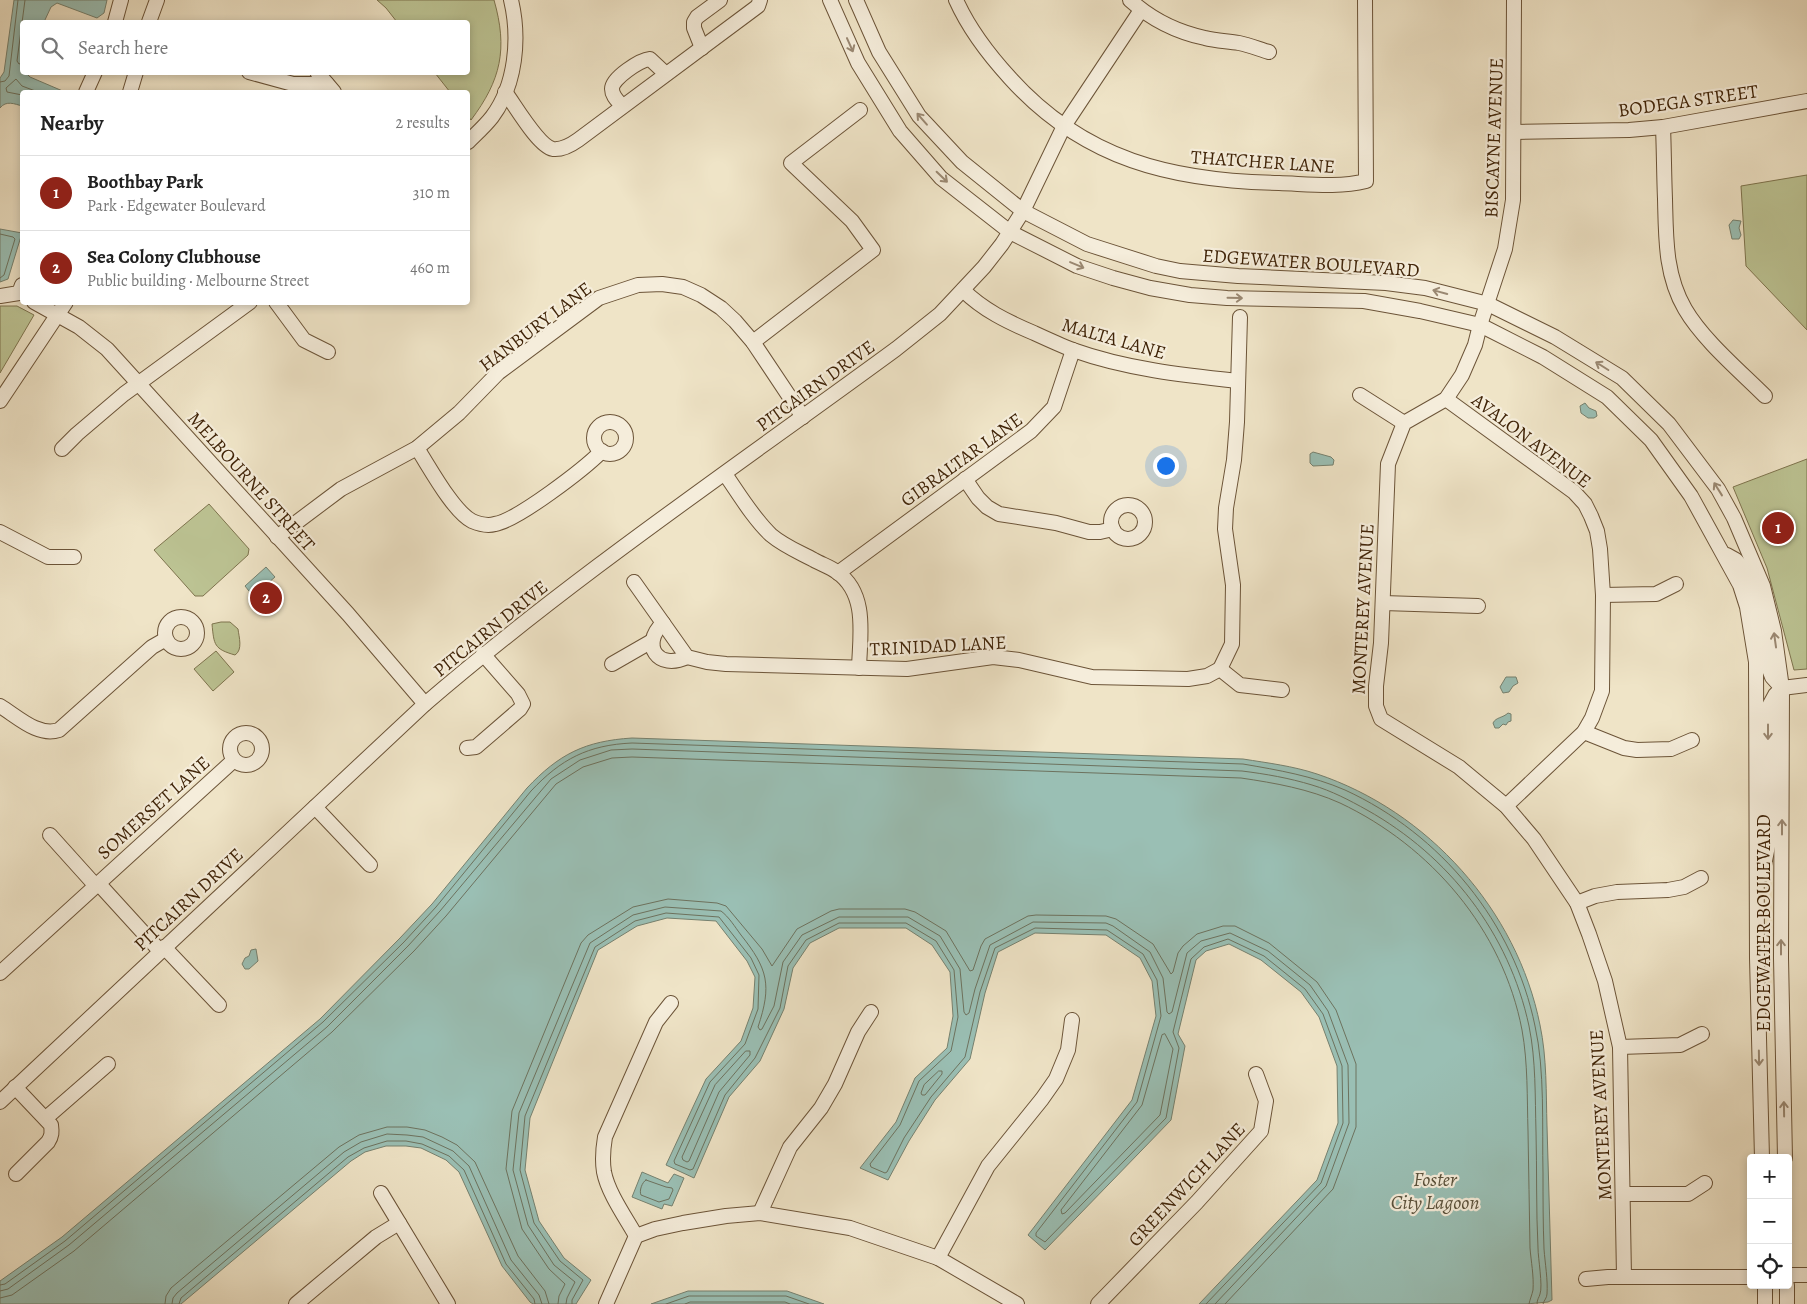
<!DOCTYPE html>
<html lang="en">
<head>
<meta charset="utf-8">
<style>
  body { margin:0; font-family:Alegreya,serif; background:#f2f2f2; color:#222 }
  .controls { position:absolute; right:15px; bottom:15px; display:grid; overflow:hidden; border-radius:5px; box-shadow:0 2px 8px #0003 }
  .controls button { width:45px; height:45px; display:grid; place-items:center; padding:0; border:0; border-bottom:1px solid #e0e0e0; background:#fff; color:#222; font:25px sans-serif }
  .you { position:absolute; left:1165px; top:465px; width:18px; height:18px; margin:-12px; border:4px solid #fff; border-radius:50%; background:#1a73e8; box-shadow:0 0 0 8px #1a73e833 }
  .badge { display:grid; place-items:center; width:32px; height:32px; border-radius:50%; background:#8f2418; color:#fff; font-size:16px; font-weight:700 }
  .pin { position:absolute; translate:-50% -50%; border:2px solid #fff; box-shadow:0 1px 5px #0006 }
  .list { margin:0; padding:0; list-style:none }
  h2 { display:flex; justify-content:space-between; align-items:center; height:65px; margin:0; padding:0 20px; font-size:21px }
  h2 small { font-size:16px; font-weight:400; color:#767676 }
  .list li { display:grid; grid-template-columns:32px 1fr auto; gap:15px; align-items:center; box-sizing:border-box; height:75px; padding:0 20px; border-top:1px solid #e0e0e0 }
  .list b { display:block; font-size:19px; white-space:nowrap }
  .list p { margin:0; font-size:16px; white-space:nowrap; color:#767676 }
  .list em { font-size:16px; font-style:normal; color:#767676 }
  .icon { flex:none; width:28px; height:28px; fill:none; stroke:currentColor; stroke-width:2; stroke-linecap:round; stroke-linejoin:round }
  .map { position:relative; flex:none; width:1807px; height:1304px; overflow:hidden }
  .search { position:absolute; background:#fff; box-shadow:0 2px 8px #0003; left:20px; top:20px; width:450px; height:55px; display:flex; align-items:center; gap:12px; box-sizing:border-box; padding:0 18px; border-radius:5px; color:#767676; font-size:19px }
  .panel { position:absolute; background:#fff; box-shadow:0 2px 8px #0003; left:20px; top:90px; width:450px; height:215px; border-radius:5px }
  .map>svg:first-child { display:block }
  .green { fill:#bcc393; stroke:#7e744e }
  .water { fill:#9abfb4; stroke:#76816f }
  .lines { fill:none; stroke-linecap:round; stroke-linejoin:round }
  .shore { stroke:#6d725e; stroke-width:1 }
  .minor-casing { stroke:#6c5438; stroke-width:16 }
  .minor { stroke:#f5eddb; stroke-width:14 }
  .oneway { stroke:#9a8872 }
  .labels { text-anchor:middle; stroke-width:4.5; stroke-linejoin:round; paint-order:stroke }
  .street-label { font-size:19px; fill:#402408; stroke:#f5eddb }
  .water-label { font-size:20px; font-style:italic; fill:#5b523c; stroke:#f5eddb }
</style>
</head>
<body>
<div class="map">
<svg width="1807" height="1304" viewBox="0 0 1807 1304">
  <rect width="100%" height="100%" fill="#efe4c7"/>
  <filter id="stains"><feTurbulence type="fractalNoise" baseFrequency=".004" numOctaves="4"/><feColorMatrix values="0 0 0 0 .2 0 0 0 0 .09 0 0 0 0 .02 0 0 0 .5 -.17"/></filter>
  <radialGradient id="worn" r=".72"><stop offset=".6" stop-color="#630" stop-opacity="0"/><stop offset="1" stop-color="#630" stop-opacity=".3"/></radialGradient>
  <g class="green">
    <path d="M377 0H494C508 49 501 80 471 120L468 116V92H450L435 73 468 72V22H397L386 8Z"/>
    <polygon points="1807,175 1807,330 1746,266 1741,186"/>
    <polygon points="0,306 17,306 34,315 0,373"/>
    <polygon points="1807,459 1807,669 1794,670 1767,568 1733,487"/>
    <polygon points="209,504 249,549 248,555 203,596 195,596 154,550"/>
    <path d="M221 622H230L238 629C239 637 243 650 235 655 214 649 214 645 212 624Z"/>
    <polygon points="216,651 234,672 213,691 194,669"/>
  </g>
  <g class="water">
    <path d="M14 0H107L104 13 97 18 57 3 51 7 44 22H22V72L26 73 30 77 65 92H22V106C15 104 6 100 0 108V78L4 72Z"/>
    <polygon points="1733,220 1741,221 1739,228 1741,235 1739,239 1732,239 1729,225"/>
    <polygon points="0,229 22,233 8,279 0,282"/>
    <polygon points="1585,403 1589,408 1596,411 1597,416 1594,418 1588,418 1581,413 1580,406"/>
    <polygon points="1313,452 1331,457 1334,460 1333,465 1313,466 1310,463 1310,454"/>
    <polygon points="266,567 275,577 253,596 245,586"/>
    <polygon points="1506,677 1516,677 1518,683 1513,686 1509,692 1503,693 1500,687"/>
    <path d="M1508 713 1511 714V721L1508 722 1506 725 1503 724 1499 728H1495L1493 723C1496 717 1503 718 1508 713Z"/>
    <path d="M632 738 1243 759C1268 763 1293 766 1317 774 1428 811 1517 910 1540 1025 1547 1058 1546 1093 1547 1126 1549 1184 1550 1242 1552 1300L1548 1302 1526 1304H1199L1317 1180 1338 1123 1337 1066 1319 1017 1301 992 1261 960 1229 944 1206 951 1196 960 1178 1034 1185 1046 1171 1120 1045 1250 1028 1235 1132 1100 1156 1016 1152 981 1140 958 1106 935 1035 933 998 952 985 993 970 1059 935 1100 909 1141 888 1180 860 1168 896 1122 915 1078 947 1048 953 1016 950 972 932 945 906 928H839L810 943 793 968 784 1009 760 1061 729 1097 694 1178 666 1165 706 1079 741 1041 753 1008 755 977 747 961 716 921 667 918 637 926 598 950 530 1118 525 1170 539 1221 564 1258 591 1280 576 1304H533L530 1302 502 1266 459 1172 446 1160 421 1148 406 1146H386L365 1152 351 1161 181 1304H0V1281L62 1237 320 1019 400 938 432 904 527 788C559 754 585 741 632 738Z"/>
    <polygon points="256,949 258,961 249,969 245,969 242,964 245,958 249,956 251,950"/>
    <polygon points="642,1172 668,1183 674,1174 684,1178 672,1206 664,1204 662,1209 632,1197"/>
    <polygon points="688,1291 787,1291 824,1304 651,1304"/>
  </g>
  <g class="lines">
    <g class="shore">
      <polyline points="22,63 19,64 17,61 25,0"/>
      <polyline points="0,82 5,81 9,76 18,0"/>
      <polyline points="22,95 7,92 6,88 16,79 22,86 38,92"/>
      <polyline points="0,234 13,237 15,239 4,275 0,278"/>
      <polygon points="1165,1034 1173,1049 1160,1115 1065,1213 1062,1214 1061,1210 1142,1105 1162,1035"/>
      <polygon points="746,1051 750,1051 750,1055 719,1092 689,1161 687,1162 683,1160 682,1157 715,1085"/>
      <polygon points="939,1071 942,1071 942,1074 925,1095 922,1095 921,1093 924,1085"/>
      <path d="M646 1180 666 1187 672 1188 673 1190 669 1199 659 1202 641 1195C639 1191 642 1182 646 1180Z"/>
      <path d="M0 1285 5 1284 65 1241 323 1022 404 942 436 907 531 791C561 759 588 745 632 743L1243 764C1278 770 1313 776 1345 790 1441 834 1514 923 1535 1026 1545 1070 1542 1127 1543 1173 1543 1198 1543 1224 1544 1249 1545 1263 1548 1280 1547 1294 1547 1298 1544 1300 1543 1304"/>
      <path d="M0 1291 8 1289 69 1245 327 1027 408 946 440 911 551 779 580 760 611 750 632 749 1242 771C1266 774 1289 778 1312 785 1332 791 1349 800 1367 810 1449 856 1509 933 1529 1026 1536 1060 1535 1097 1536 1132 1537 1170 1536 1210 1538 1248 1538 1258 1543 1286 1540 1294 1539 1298 1537 1299 1537 1304"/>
      <path d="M0 1298 12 1295 74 1251 332 1032 414 951 446 916 556 784 583 767 612 758 632 757 1241 778C1275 783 1309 789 1340 803 1431 846 1503 930 1522 1030 1528 1063 1527 1098 1528 1131 1529 1170 1529 1209 1530 1248 1531 1261 1534 1276 1533 1290 1532 1295 1530 1299 1529 1304"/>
      <polyline points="165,1304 166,1296 171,1288 339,1147 359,1135 387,1127 407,1127 425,1130 442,1137 457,1145 475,1162 518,1256 545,1291 549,1304"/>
      <polyline points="172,1304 173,1298 177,1293 344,1152 361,1142 387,1134 407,1135 423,1137 453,1151 469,1166 511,1260 539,1295 542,1304"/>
      <polyline points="179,1304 181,1298 348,1157 364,1148 387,1141 406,1141 422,1144 449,1156 464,1170 506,1264 534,1299 535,1304"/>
      <polyline points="558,1304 559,1296 565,1284 549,1269 522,1229 506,1169 512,1111 581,943 588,935 633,907 668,899 717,903 726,906 762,949 772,966 797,929 831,911 839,909 905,909 915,912 946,931 970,971 973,970 981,946 985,939 1028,916 1036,915 1106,916 1116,919 1153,944 1171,974 1173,972 1178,953 1183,946 1197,934 1223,926 1235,926 1269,943 1317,982 1336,1010 1356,1064 1356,1127 1333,1189 1225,1304"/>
      <path d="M566 1304 567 1298 575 1282 554 1265 528 1225 513 1170 519 1113 590 943 633 915 665 907 721 911C729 917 735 927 741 935 768 969 772 985 758 1027L760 1030 762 1029 774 1006 783 962 802 935 839 917H908L940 936 960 969 964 1012 966 1015 969 1013 975 989 990 945 1033 922 1106 923 1113 926 1150 952 1163 978 1167 1012 1169 1014 1172 1012 1187 953 1201 941 1230 933 1268 951 1310 985 1328 1011 1348 1065 1349 1123 1326 1186 1215 1304"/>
      <polyline points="572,1304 572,1300 583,1280 560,1261 534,1223 520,1170 525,1116 595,947 635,921 666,913 719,917 751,958 759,975 758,1009 745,1044 710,1082 674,1161 675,1164 690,1170 693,1169 725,1095 755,1058 780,1008 788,966 806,940 839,923 906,923 936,941 954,970 958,1017 951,1051 919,1081 900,1125 870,1164 871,1167 885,1173 887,1172 904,1138 931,1097 965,1057 980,992 995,948 1035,928 1107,930 1143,954 1157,980 1161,1016 1137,1102 1036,1233 1036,1236 1045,1242 1166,1118 1179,1048 1173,1032 1191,959 1204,947 1228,939 1264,956 1305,989 1323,1014 1342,1066 1343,1123 1321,1183 1206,1304"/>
      <polyline points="666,1304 689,1296 786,1296 809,1304"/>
      <polyline points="685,1304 690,1302 785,1302 790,1304"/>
    </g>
    <defs>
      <g id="minor">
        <polyline points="830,0 858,63 900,131 941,178 1010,232 1077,266 1113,278 1150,288 1190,295 1227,298 1364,301 1420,311 1480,325 1543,357 1607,397 1651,440 1691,496 1740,585 1747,607 1756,662 1757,958 1762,1158"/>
        <polyline points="856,0 879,52 919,116 962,162 1023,211 1087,244 1156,266 1180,271 1238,276 1386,283 1425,288 1488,304 1555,337 1622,378 1669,424 1718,489 1734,518 1763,586 1774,631 1782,688 1781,958 1785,1158"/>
        <path d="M956 0C969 29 988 54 1010 78 1084 160 1172 181 1279 183 1308 184 1338 188 1366 181L1365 0"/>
        <path d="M1130 0C1151 19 1177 32 1205 38 1216 41 1228 41 1239 43 1249 45 1259 49 1269 52"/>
        <polyline points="1514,0 1513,200 1505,249 1480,325 1475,345 1462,375 1446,399 1404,423 1388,464 1381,643 1376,686 1376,706 1381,719 1459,767 1506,806 1534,839 1577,903 1589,934 1605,981 1620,1047 1624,1277"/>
        <polyline points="115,22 121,0"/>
        <polyline points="149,22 157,0"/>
        <polyline points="702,48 694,28 694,22 697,17 720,0"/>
        <polyline points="249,72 293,84 327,84"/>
        <polyline points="317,72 334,92"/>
        <polyline points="86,92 95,72"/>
        <polyline points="130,92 136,72"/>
        <path d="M505 92C515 105 538 146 553 149 562 150 571 145 578 140L754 9 758 6 760 0"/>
        <path d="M622 106C618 101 612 96 612 89 612 78 640 60 650 59L666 74"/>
        <path d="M1663 127C1664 151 1664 175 1665 199 1666 237 1665 275 1685 309 1703 340 1740 371 1765 396"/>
        <polyline points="1515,132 1629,130 1663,127 1807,101"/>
        <path d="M468 142C476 134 485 126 492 117 516 85 520 38 511 0"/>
        <path d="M963 290C983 310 1008 322 1034 333 1047 339 1060 345 1073 350 1126 369 1182 375 1238 381"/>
        <polyline points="0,296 19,293 22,285"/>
        <polyline points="34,302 79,327 107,349 348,614 425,704"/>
        <polyline points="276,302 304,340 328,352"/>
        <polyline points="753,342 873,250 852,221 791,163 860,110"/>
        <polyline points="1360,395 1404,423"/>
        <polyline points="1446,399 1574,492 1585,504 1591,516 1597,531 1600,549 1603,595 1602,691 1592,718 1584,732 1506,806"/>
        <polyline points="0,401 66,302"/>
        <circle cx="610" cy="438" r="16"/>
        <path d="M417 448C430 468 453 511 472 521 479 524 488 526 495 524 518 520 584 469 602 451"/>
        <polyline points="62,449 77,434 124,394 250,302"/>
        <path d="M725 474C739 494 753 518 771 535 784 546 799 552 814 560 821 564 830 567 837 572 868 594 860 635 859 668"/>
        <polyline points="965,479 978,498 987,507 999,514 1056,523 1089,532 1100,532 1113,529"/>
        <circle cx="1128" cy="522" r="17"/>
        <polyline points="0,532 48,557 74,557"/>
        <polyline points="277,537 341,489 417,448 459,413 498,373 599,298 638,285 662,284 683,287 701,295 721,308 735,321 753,342 803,417"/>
        <polyline points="1727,555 1736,560 1743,568 1759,614 1764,642 1767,664 1772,677 1781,687"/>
        <polyline points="838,573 1031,431 1054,407 1073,350"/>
        <polyline points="634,582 687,657 707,662 726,664 907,669 993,657 1019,660 1092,677 1188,679 1207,676 1220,669 1240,685 1282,690"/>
        <polyline points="1603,595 1656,594 1676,584"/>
        <polyline points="1383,603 1478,606"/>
        <circle cx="181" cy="633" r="16"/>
        <path d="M663 623C640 645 658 671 687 657"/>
        <polyline points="612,664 652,641"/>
        <polyline points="1220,669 1232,644 1233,585 1225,529 1226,508 1234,460 1237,422 1240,317"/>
        <polyline points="1782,688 1807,685"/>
        <path d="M0 706C18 717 38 737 59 730L152 647 166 639"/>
        <polyline points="1584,732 1624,748 1637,750 1671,749 1692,740"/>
        <circle cx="246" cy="749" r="16"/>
        <polyline points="467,748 476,747 520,709 523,704 518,694 483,654"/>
        <polyline points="315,807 370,865"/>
        <polyline points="50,835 95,885"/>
        <polyline points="1762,875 1769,841 1769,706 1775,695 1782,688"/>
        <polyline points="98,883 160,951"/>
        <polyline points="1577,903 1595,896 1617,892 1668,890 1684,887 1701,878"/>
        <polyline points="164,947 219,1005"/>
        <polyline points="0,973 234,760"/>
        <polyline points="1620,1047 1680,1045 1702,1034"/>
        <path d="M15 1087 51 1125C52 1132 52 1136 48 1142L16 1174"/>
        <path d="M0 1102 425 704C574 576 738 465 896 349L940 314 984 267 1002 244 1023 211 1064 126 1141 10"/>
        <polyline points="46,1118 108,1064"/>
        <polyline points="381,1193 448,1304"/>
        <polyline points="1623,1194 1688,1194 1705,1183"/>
        <polyline points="760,1213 790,1147 821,1108 835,1084 858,1032 871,1012"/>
        <polyline points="636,1236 655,1229 683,1223 726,1216 760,1213 850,1228 938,1258 1017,1304"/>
        <path d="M636 1236C626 1218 608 1193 604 1172 602 1160 603 1149 605 1137L656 1022 671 1003"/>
        <polyline points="938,1258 988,1166 1042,1099 1056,1079 1068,1050 1072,1020"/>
        <polyline points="1788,1275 1807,1275"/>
        <polyline points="1586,1279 1608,1277 1751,1277"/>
        <polyline points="1765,1285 1765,1304"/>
        <polyline points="1787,1285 1787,1304"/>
        <polyline points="296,1304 376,1237 399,1223"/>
        <polyline points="606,1304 636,1236"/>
        <polyline points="1098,1304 1197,1202 1261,1131 1266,1101 1256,1074"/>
      </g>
    </defs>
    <use href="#minor" class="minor-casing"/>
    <use href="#minor" class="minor"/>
  </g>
  <defs><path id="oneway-shaft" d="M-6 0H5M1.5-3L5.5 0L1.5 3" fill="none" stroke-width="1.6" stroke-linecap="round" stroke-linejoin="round" transform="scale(1.25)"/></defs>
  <g class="oneway">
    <use href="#oneway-shaft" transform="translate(850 45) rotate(66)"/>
    <use href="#oneway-shaft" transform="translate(922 119) rotate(-131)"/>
    <use href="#oneway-shaft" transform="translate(942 177) rotate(44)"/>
    <use href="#oneway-shaft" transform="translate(1077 265) rotate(23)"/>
    <use href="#oneway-shaft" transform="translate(1440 292) rotate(-165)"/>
    <use href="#oneway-shaft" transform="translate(1235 298) rotate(1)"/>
    <use href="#oneway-shaft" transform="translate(1602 366) rotate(-148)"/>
    <use href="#oneway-shaft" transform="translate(1718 489) rotate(-122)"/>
    <use href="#oneway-shaft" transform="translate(1775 640) rotate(-98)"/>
    <use href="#oneway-shaft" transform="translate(1768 732) rotate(90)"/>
    <use href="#oneway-shaft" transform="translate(1782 827) rotate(-90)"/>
    <use href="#oneway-shaft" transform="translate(1781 947) rotate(-90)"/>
    <use href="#oneway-shaft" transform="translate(1759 1058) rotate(89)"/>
    <use href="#oneway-shaft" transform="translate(1784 1109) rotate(-91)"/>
  </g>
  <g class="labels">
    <g class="street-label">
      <text transform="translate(1688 100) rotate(-8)" y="7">BODEGA STREET</text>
      <text transform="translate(1493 138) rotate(-88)" y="7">BISCAYNE AVENUE</text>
      <text transform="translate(1263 161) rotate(4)" y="7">THATCHER LANE</text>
      <text transform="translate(1311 262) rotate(4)" y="7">EDGEWATER BOULEVARD</text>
      <text transform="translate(535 326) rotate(-37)" y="7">HANBURY LANE</text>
      <text transform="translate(1114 338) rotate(16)" y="7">MALTA LANE</text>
      <text transform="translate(815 385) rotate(-36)" y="7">PITCAIRN DRIVE</text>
      <text transform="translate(1532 440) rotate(37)" y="7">AVALON AVENUE</text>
      <text transform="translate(961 459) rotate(-36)" y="7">GIBRALTAR LANE</text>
      <text transform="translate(252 481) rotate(48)" y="7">MELBOURNE STREET</text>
      <text transform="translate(1362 609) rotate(-87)" y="7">MONTEREY AVENUE</text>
      <text transform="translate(490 628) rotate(-39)" y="7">PITCAIRN DRIVE</text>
      <text transform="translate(938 645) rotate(-3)" y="7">TRINIDAD LANE</text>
      <text transform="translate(153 807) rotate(-42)" y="7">SOMERSET LANE</text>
      <text transform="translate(188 899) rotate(-43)" y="7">PITCAIRN DRIVE</text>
      <text transform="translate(1763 923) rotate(-90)" y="7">EDGEWATER BOULEVARD</text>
      <text transform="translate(1600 1115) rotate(-93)" y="7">MONTEREY AVENUE</text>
      <text transform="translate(1186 1184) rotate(-47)" y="7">GREENWICH LANE</text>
    </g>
    <g class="water-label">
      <text x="1435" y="1186">Foster<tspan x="1435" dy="23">City Lagoon</tspan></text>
    </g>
  </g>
  <rect width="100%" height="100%" filter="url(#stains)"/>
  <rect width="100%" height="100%" fill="url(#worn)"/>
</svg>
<div class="controls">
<button>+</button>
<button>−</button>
<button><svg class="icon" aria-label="locate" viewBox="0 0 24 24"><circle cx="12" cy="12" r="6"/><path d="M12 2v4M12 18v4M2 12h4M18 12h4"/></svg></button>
</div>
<div class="you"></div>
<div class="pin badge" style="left:1778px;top:528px">1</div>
<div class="pin badge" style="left:266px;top:598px">2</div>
<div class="search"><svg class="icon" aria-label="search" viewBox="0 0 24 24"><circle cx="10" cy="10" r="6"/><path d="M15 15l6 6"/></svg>Search here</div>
<section class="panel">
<h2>Nearby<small>2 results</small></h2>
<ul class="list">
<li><span class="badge">1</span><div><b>Boothbay Park</b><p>Park · Edgewater Boulevard</p></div><em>310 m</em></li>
<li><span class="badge">2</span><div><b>Sea Colony Clubhouse</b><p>Public building · Melbourne Street</p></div><em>460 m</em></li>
</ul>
</section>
</div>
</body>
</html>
